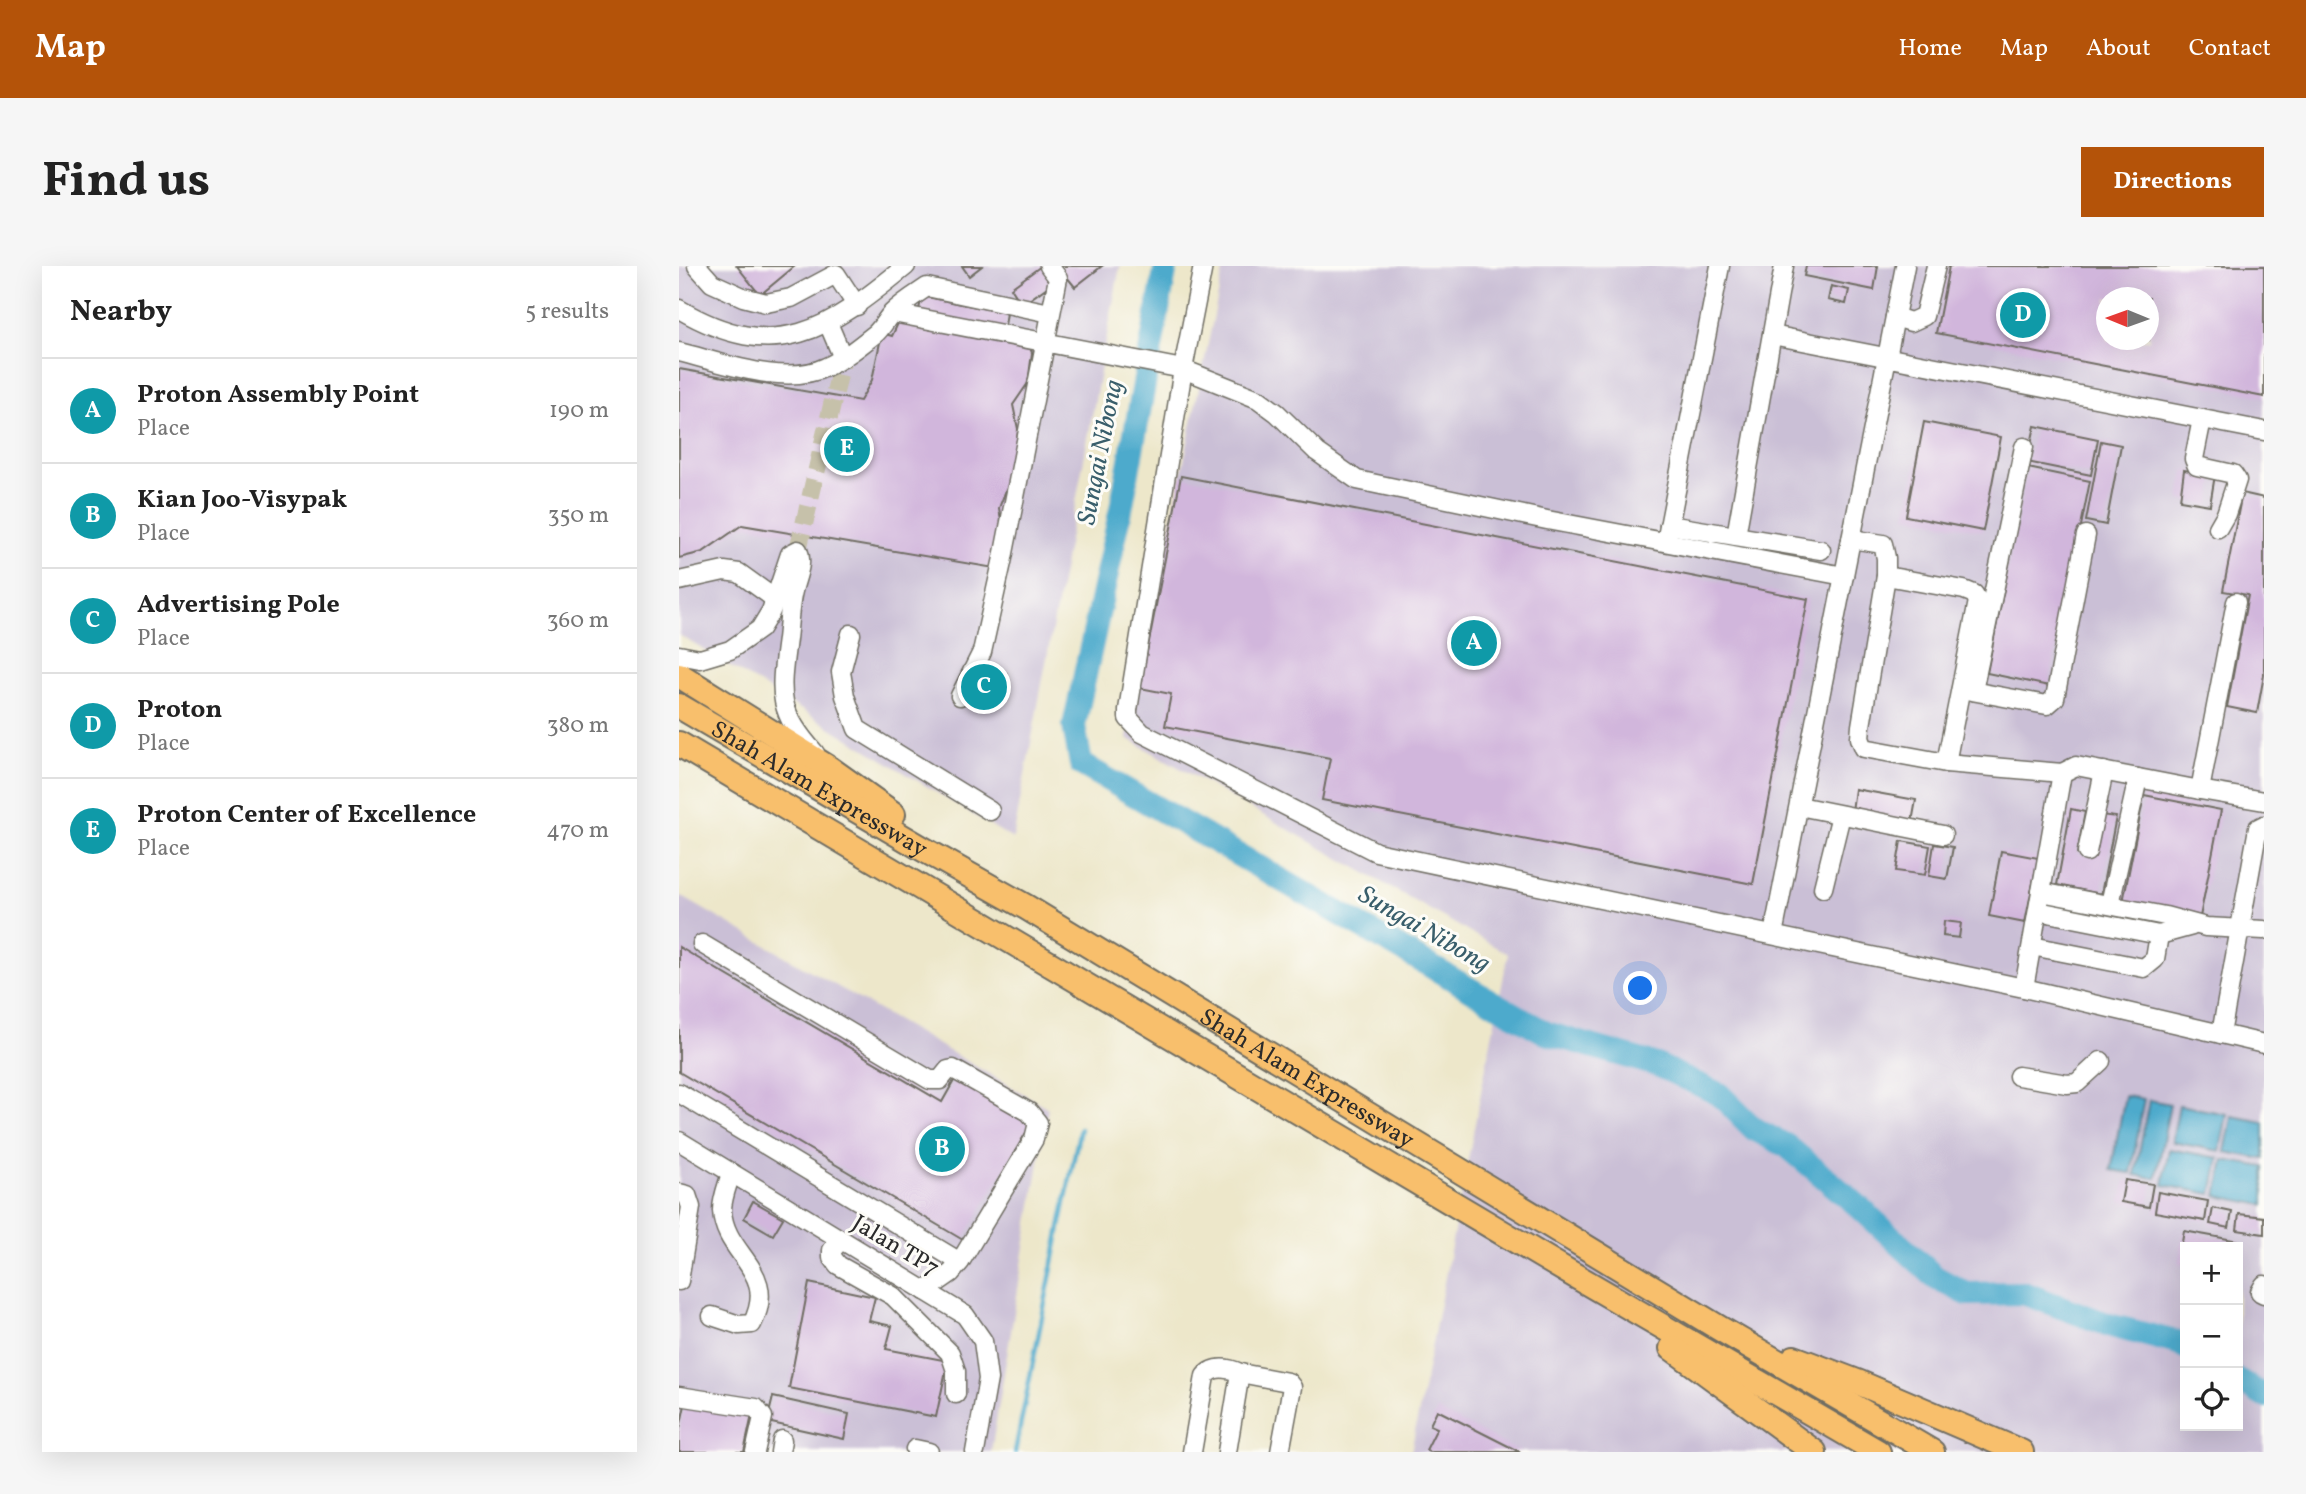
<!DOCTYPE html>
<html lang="en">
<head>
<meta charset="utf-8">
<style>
  body { margin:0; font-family:Vollkorn,serif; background:#f6f6f6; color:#222 }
  .controls { position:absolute; right:21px; bottom:21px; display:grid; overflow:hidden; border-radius:0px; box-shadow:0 7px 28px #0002 }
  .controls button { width:63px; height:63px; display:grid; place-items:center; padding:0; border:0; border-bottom:2px solid #e0e0e0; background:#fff; color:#222; font:35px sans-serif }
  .compass { position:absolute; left:1417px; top:21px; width:63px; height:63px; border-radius:50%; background:#fff; box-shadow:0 7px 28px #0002; rotate:271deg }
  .you { position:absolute; left:962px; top:723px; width:24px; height:24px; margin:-18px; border:5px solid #fff; border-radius:50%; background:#1a73e8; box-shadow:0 0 0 10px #1a73e833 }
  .badge { display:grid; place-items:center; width:46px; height:46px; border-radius:50%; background:#b45309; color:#fff; font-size:23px; font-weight:700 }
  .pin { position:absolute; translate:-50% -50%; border:4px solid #fff; box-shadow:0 2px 7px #0006 }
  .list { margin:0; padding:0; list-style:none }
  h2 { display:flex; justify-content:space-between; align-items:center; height:91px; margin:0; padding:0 28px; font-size:30px }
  h2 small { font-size:23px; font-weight:400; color:#767676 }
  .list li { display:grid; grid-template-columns:46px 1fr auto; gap:21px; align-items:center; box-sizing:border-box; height:105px; padding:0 28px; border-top:2px solid #e0e0e0 }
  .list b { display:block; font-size:26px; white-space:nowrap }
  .list p { margin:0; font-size:23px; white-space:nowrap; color:#767676 }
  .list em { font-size:23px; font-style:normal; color:#767676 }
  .icon { flex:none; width:38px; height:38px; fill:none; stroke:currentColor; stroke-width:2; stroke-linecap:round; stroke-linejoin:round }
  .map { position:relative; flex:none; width:1585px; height:1186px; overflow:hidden; border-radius:0px }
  header { display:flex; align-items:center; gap:42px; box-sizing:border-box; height:98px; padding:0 35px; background:#b45309; color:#fff }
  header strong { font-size:33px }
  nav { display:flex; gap:38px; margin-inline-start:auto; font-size:24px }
  .intro { display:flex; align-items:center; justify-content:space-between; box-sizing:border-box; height:168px; padding:0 42px }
  h1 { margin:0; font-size:49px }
  .button { padding:18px 32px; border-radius:0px; background:#b45309; color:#fff; font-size:24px; font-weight:700 }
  main { display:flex; gap:42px; padding:0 42px }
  aside { flex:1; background:#fff; border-radius:0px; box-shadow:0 7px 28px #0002 }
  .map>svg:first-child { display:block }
  .industrial { fill:#cabfd6; fill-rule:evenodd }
  .water { fill:#4eaacc; stroke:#3c6a7c; stroke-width:2 }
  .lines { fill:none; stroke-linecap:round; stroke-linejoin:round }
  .stream { stroke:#4eaacc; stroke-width:4.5 }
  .river { stroke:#4eaacc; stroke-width:24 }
  .building { fill:#d1b6dc; fill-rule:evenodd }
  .minor-tunnel { stroke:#c6c1aa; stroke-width:18; stroke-dasharray:18 9; stroke-linecap:butt }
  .minor-casing { stroke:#6f6d63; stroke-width:21 }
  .highway-casing { stroke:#6f6d63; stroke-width:28 }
  .minor { stroke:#fff; stroke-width:18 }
  .highway { stroke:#f8bf6c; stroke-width:24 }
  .labels { text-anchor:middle; stroke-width:6; stroke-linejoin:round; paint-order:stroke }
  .street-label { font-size:24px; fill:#2b2b2b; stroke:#fdfcf7 }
  .water-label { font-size:26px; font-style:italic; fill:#395e6b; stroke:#fdfcf7 }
</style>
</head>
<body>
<header>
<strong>Map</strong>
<nav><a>Home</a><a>Map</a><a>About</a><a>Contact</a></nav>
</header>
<div class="intro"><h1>Find us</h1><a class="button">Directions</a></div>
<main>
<aside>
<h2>Nearby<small>5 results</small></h2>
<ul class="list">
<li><span class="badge" style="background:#0f9aa8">A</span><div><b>Proton Assembly Point</b><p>Place</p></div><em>190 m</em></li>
<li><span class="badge" style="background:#0f9aa8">B</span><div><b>Kian Joo-Visypak</b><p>Place</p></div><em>350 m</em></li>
<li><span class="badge" style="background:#0f9aa8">C</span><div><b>Advertising Pole</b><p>Place</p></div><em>360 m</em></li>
<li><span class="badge" style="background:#0f9aa8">D</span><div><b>Proton</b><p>Place</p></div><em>380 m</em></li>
<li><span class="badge" style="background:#0f9aa8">E</span><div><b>Proton Center of Excellence</b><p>Place</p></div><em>470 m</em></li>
</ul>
</aside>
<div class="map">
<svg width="1585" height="1186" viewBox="0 0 1585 1186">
  <rect width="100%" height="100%" fill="#fdfcf7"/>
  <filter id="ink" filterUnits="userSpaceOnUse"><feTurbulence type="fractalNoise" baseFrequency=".0143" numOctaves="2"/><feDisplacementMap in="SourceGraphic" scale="14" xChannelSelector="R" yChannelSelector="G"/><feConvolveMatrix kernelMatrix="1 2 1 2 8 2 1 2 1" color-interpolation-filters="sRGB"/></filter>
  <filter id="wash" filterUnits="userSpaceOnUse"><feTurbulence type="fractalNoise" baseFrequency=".00686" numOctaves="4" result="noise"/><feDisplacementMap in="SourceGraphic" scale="28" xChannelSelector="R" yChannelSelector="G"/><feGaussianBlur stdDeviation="1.57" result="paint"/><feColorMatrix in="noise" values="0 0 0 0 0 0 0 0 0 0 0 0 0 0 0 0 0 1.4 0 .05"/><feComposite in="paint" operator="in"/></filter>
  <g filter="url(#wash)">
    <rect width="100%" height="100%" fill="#ede7ca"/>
    <g class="industrial">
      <polygon points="0,0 441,0 334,573 0,369"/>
      <path d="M545 0H1585V1186H732L829 688 448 472ZM1428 32H1470V74H1428ZM1506 981H1559V1160H1506Z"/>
      <polygon points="0,629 369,842 312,1186 0,1186"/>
    </g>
    <g class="water">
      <polygon points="1446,830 1465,833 1452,907 1432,904"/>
      <polygon points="1470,834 1491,838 1477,912 1456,909"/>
      <polygon points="1500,839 1548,848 1541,885 1493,876"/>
      <polygon points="1553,850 1585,856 1585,893 1546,886"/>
      <polygon points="1490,883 1540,892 1533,928 1484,919"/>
      <polygon points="1545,894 1585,901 1585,939 1538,930"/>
    </g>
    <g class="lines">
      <polyline class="stream" points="336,1186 401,862"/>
      <g class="river">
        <polyline points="487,0 442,243 395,460 402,498 867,767 978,799 1040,828 1075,863 1108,880 1178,939 1256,1011 1288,1028 1344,1027 1433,1060 1500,1077 1506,1081"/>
        <polyline points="1559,1114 1585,1130"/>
      </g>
    </g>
    <g id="blocks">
      <g class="building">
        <polygon points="58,0 116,0 81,29"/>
        <polygon points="283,0 303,0 290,10"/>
        <polygon points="362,0 375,16 343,39 332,22"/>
        <polygon points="379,0 423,0 396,21"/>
        <polygon points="1127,0 1199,0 1195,24 1125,10"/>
        <path d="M1270 0H1585V131L1257 67ZM1428 32H1470V74H1428Z"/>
        <polygon points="1152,20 1170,24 1167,38 1149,34"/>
        <polygon points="243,30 328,47 325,65 239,48"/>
        <polygon points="221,53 350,79 353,87 349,117 334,139 339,163 335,203 320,242 326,278 315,302 63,259 24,286 0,292 0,103 181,135 193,114 203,67 213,70"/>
        <polygon points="1245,156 1322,171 1304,265 1227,250"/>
        <polygon points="1356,160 1419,173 1412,209 1348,196"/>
        <polygon points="1422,175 1442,179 1427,259 1407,255"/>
        <polygon points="1349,202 1411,215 1370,420 1308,407"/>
        <polygon points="1505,204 1536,209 1531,239 1501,234"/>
        <polygon points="502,210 1129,333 1074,618 643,534 651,492 486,460 492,428 461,422"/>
        <polygon points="1563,227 1585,232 1585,409 1578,447 1548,441 1569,329 1544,325"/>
        <polygon points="301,395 327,407 297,435"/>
        <polygon points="1176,523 1237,534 1233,556 1173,545"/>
        <polygon points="1465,529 1542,544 1521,651 1444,636"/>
        <polygon points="1392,543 1406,546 1398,588 1415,591 1422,549 1437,551 1422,628 1378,619"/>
        <polygon points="1222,575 1251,580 1246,609 1217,605"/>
        <polygon points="1255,578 1274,581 1268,613 1250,610"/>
        <polygon points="1322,585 1359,592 1346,657 1310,650"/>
        <polygon points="1265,655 1282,657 1280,672 1264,670"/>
        <polygon points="0,681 263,836 276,813 352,858 284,974 0,806"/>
        <polygon points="1446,914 1474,918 1470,941 1442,936"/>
        <polygon points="1479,926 1529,935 1526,955 1476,946"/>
        <polygon points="74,935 104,952 94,969 65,952"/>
        <polygon points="1534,942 1553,946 1550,962 1531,958"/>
        <polygon points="1560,948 1585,951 1585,968 1558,964"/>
        <polygon points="1505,965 1560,975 1559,981 1506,981 1506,999 1499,998"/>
        <polygon points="130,1017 196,1031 190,1055 213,1060 207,1083 269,1095 257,1151 110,1122"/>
        <polygon points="94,1131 170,1148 165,1173 88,1156"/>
        <polygon points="7,1134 73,1149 65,1186 0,1186 0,1167"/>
        <polygon points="758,1144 841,1186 751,1186 747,1184 758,1162 751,1159"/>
      </g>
    </g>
  </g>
  <g filter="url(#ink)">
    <use href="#blocks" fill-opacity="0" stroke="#6f6d63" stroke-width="2"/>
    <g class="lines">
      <polyline class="minor-tunnel" points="119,284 164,92"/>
      <defs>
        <g id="minor">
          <polyline points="18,0 33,17 64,31 87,37 112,32 157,8 178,40"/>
          <polyline points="524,0 504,103 449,444 449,452 463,467 697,586 1345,722 1585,778"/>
          <path d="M0 43C98 100 149 64 227 0"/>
          <polyline points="214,47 504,103 579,133 598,147 638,186 678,214 868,254 1165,310"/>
          <polyline points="1216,51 1232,56 1245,50 1257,0"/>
          <polyline points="149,57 164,92"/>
          <polyline points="1093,69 1585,165"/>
          <path d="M0 86C42 96 106 121 147 101 165 93 181 80 196 68 203 62 207 53 213 47 223 37 236 29 248 21L371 47"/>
          <polyline points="1523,153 1515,193 1518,200 1554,208 1558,214 1547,248 1539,262"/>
          <polyline points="990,259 1142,284"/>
          <polyline points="1057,270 1105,0"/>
          <polyline points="1172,273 1204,278 1207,292 1207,310 1182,460 1181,472 1185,482 1267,497 1383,507"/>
          <polyline points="987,276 1041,0"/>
          <polyline points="1207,310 1285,324 1295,328 1299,335 1267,497"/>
          <polyline points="0,315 45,305 60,307 96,333"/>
          <polyline points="172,368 162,406 166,430 178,463 311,545"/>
          <path d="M0 389 21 393 51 384 81 363 92 345 111 288 119 284C125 297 117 311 114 325 110 341 110 357 108 373 101 427 97 444 136 487"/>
          <polyline points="1282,423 1368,439 1376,432 1407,269"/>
          <polyline points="1294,425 1345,181"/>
          <polyline points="281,430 303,386 324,292 379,12 370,0"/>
          <polyline points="1521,524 1585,535"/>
          <polyline points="1120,540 1264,569"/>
          <polyline points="1408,586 1425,505"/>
          <polyline points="1144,622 1162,549"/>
          <polyline points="1362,626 1486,650 1527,661 1585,664"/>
          <polyline points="1431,638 1459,512"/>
          <polyline points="1359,645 1480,669 1513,660"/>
          <polyline points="1094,669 1226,0"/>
          <polyline points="23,678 251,814 261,814 269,804 274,803 350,846 359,857 355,873 281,996 272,1007 246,1025"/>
          <polyline points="1353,680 1465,702 1476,693 1480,669"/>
          <polyline points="1345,722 1383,507 1397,500 1521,524 1557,336"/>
          <polyline points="1542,768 1579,562 1585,559"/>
          <polyline points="1339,810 1388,818 1398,817 1422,795"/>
          <polyline points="0,827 281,996"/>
          <polyline points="0,875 286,1049 304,1075 309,1113 296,1186"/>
          <polyline points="0,927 8,929 12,941 0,1015"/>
          <polyline points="162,974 153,984 153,991 159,999 214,1030 271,1087 277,1105 277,1128"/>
          <polyline points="1585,1019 1581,1026 1585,1028"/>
          <path d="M33 1050 60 1059 73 1058C101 1004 45 990 43 944 43 932 49 918 52 907"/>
          <polyline points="561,1107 609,1116 613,1121 601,1186"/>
          <polyline points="0,1130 77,1142 84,1151 76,1186"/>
          <polyline points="236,1183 250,1186"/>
          <polyline points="101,1186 103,1174"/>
          <path d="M513 1186 526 1110C534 1099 551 1102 561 1107L548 1186"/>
        </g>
        <g id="highway">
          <polyline points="0,409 151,503 214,548"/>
          <path id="s1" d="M0 440 244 583 347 641 1040 1062 1253 1186"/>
          <polyline points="0,478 888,1005 1199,1186"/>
          <polyline points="993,1082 1135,1186"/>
          <polyline points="1115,1092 1181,1117 1342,1186"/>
        </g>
      </defs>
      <use href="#minor" class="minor-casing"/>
      <use href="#highway" class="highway-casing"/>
      <use href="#minor" class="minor"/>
      <use href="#highway" class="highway"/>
    </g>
  </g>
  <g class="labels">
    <g class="street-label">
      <text dy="8" stroke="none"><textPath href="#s1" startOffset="163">Shah Alam Expressway</textPath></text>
      <text dy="8" stroke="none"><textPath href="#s1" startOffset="730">Shah Alam Expressway</textPath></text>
      <text transform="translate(217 979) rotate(31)" y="8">Jalan TP7</text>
    </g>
    <g class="water-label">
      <text transform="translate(420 186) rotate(-79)" y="9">Sungai Nibong</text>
      <text transform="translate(746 662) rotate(30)" y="9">Sungai Nibong</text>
    </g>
  </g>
</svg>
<div class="controls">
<button>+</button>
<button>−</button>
<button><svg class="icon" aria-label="locate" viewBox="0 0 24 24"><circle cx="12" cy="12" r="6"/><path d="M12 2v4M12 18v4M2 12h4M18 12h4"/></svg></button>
</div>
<svg class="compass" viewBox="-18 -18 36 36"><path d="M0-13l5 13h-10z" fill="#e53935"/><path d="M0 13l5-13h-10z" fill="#767676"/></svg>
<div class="you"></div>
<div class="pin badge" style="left:795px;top:377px;background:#0f9aa8">A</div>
<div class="pin badge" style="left:263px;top:883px;background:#0f9aa8">B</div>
<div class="pin badge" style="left:305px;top:421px;background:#0f9aa8">C</div>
<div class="pin badge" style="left:1344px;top:49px;background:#0f9aa8">D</div>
<div class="pin badge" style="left:168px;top:183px;background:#0f9aa8">E</div>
</div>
</main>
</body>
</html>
